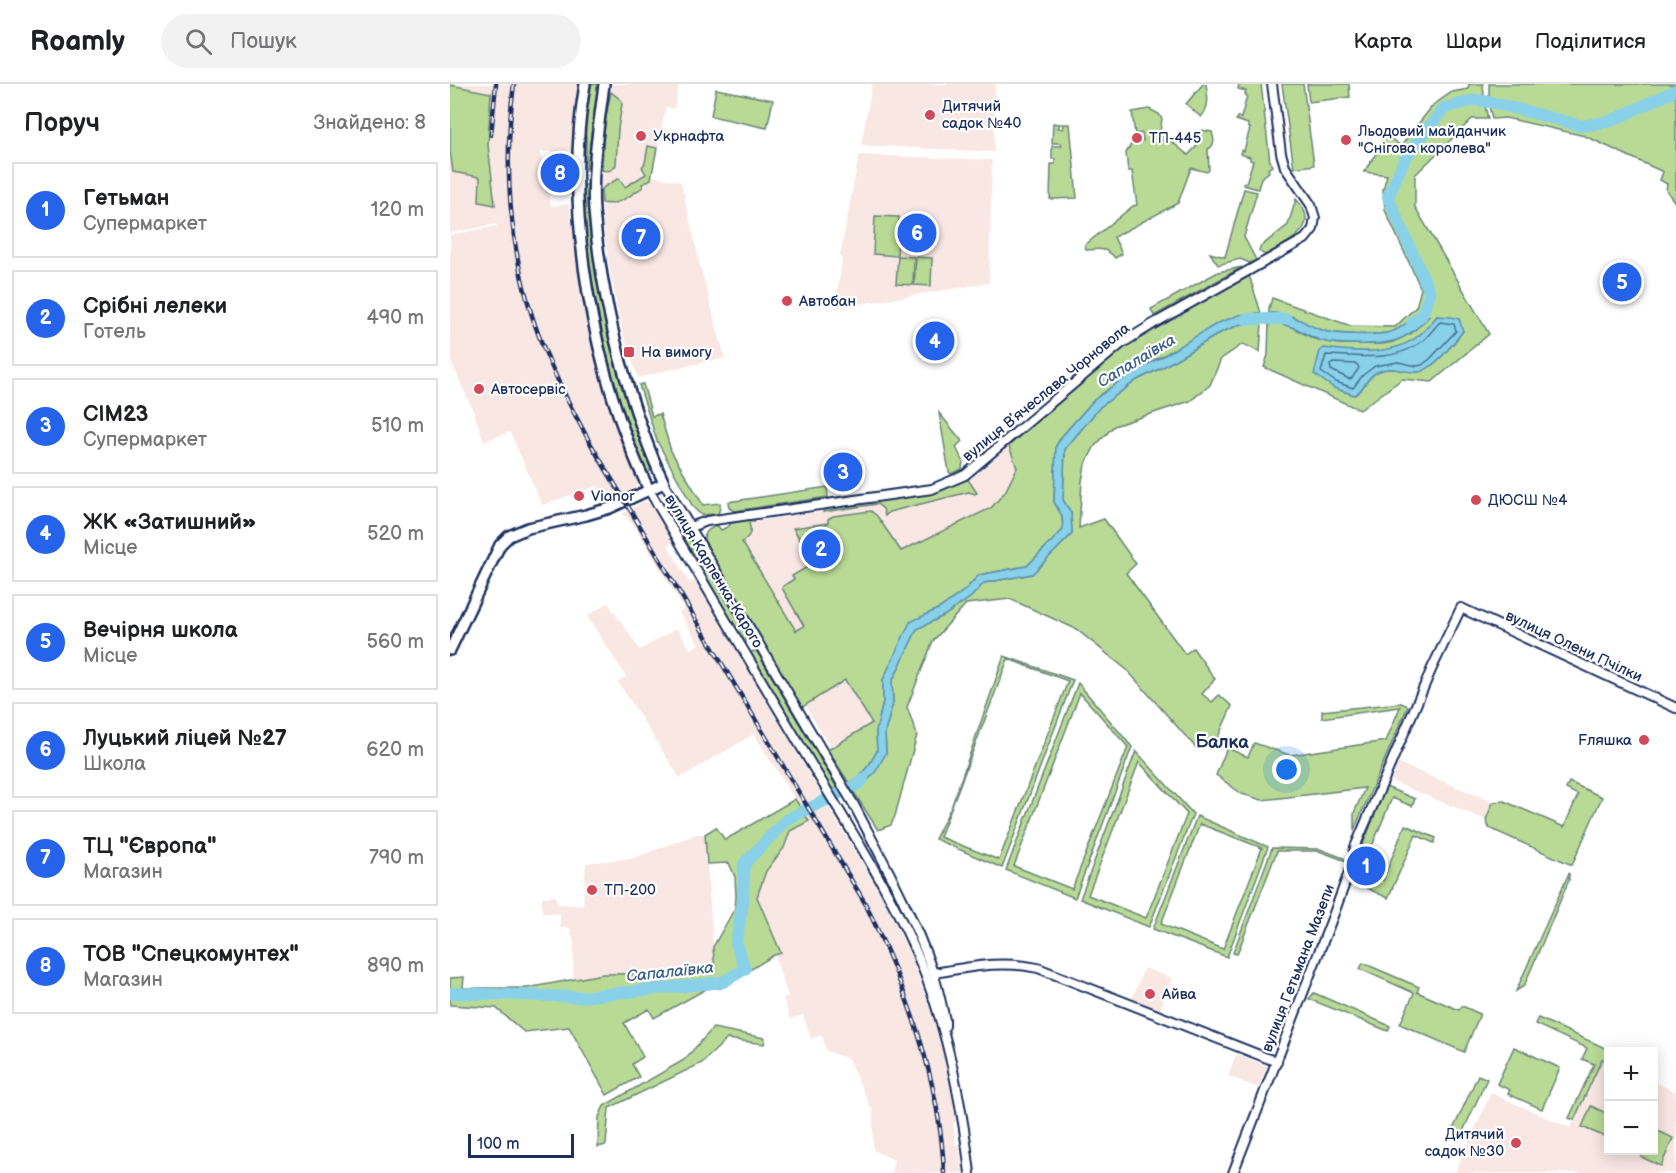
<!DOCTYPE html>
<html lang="uk">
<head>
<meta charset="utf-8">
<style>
  body { margin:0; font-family:"Balsamiq Sans",sans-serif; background:#f2f2f2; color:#202124 }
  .controls { position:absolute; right:18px; bottom:18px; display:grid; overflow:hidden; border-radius:0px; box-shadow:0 3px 15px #0003 }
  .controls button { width:54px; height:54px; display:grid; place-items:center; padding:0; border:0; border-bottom:2px solid #e0e0e0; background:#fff; color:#202124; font:30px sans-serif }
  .scale { position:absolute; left:18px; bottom:15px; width:106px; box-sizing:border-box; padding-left:6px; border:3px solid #1b2f5e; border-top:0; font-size:16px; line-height:21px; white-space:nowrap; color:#1b2f5e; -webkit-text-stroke:4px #fff; paint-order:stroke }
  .you { position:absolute; left:837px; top:686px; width:21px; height:21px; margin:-15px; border:4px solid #fff; border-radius:50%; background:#1a73e8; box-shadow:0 0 0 9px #1a73e833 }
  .badge { display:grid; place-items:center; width:39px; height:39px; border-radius:50%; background:#2563eb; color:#fff; font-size:20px; font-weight:700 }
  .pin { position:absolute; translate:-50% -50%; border:3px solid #fff; box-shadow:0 2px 6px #0006 }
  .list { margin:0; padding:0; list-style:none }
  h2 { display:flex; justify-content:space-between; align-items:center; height:78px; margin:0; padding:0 24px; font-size:26px }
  h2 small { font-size:20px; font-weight:400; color:#757577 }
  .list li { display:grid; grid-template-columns:39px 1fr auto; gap:18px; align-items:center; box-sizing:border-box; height:96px; margin:0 12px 12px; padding:0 12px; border:2px solid #e0e0e0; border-radius:0px }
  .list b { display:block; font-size:22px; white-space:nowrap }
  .list p { margin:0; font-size:20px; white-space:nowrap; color:#757577 }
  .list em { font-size:20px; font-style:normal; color:#757577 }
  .icon { flex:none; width:33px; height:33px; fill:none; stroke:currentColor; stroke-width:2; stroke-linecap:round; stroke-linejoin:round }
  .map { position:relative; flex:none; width:1226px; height:1089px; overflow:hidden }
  header { display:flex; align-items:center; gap:36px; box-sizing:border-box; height:84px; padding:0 30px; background:#fff; border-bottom:2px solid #e0e0e0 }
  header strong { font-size:28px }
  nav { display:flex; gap:33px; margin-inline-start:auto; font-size:21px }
  .search { width:420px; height:54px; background:#f2f2f2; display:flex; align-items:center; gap:15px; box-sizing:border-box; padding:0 21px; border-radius:33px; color:#757577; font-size:22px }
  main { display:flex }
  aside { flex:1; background:#fff }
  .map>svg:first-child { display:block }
  .built { fill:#f9e7e4 }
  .green { fill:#b8da94; stroke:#6a8479; stroke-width:1.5; fill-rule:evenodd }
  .water { fill:#88d1e9; stroke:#5c90b1; stroke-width:1.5 }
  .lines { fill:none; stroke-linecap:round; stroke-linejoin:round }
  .shore { stroke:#477096; stroke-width:1.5 }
  .river { stroke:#88d1e9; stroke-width:12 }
  .tertiary-casing { stroke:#1b2f5e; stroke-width:12 }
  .secondary-casing { stroke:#1b2f5e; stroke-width:14 }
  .tertiary { stroke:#fff; stroke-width:8 }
  .secondary { stroke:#fff; stroke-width:9 }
  .rail-casing { stroke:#1b2f5e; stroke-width:4.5 }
  .rail { stroke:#fff; stroke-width:2; stroke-dasharray:7; stroke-linecap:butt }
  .poi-dot { fill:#d1495b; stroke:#fff; stroke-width:2 }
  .labels { text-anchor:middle; stroke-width:4.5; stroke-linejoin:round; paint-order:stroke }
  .poi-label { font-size:15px; fill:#1b2f5e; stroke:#fff; text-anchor:start }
  .street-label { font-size:15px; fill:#1b2f5e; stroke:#fff }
  .water-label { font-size:16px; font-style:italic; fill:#3c6088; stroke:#fff }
  .quarter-label { font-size:18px; font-weight:bold; fill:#1b2f5e; stroke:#fff }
</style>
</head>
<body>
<header>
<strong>Roamly</strong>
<div class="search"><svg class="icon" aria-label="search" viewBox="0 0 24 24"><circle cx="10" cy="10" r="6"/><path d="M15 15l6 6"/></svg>Пошук</div>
<nav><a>Карта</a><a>Шари</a><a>Поділитися</a></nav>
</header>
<main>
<aside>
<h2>Поруч<small>Знайдено: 8</small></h2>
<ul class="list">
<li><span class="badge">1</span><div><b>Гетьман</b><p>Супермаркет</p></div><em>120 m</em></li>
<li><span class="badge">2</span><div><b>Срібні лелеки</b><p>Готель</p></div><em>490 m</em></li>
<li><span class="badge">3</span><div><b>СІМ23</b><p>Супермаркет</p></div><em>510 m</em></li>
<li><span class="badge">4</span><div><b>ЖК «Затишний»</b><p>Місце</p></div><em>520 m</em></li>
<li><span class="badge">5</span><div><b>Вечірня школа</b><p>Місце</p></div><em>560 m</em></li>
<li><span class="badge">6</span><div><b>Луцький ліцей №27</b><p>Школа</p></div><em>620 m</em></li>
<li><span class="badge">7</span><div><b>ТЦ &quot;Європа&quot;</b><p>Магазин</p></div><em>790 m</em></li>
<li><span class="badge">8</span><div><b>ТОВ &quot;Спецкомунтех&quot;</b><p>Магазин</p></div><em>890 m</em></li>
</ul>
</aside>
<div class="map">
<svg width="1226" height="1089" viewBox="0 0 1226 1089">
  <rect width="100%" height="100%" fill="#fff"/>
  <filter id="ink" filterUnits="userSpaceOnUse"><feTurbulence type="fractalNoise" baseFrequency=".0167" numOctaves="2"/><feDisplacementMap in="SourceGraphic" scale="12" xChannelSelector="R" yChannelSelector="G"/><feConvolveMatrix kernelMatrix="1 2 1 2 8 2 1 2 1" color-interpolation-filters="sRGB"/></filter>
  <g filter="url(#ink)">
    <g class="built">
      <polygon points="0,0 129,0 124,27 121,67 90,68 101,122 119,120 136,239 170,352 188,397 186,404 156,419 147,402 92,421 60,348 34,357 24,329 0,275 0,151 47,142 46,140 0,149"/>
      <polygon points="162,0 229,0 224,25 216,23 202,92 231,98 250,181 275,274 218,286 188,294 171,244 159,181 153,139 151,106 154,42"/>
      <polygon points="422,0 545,0 544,68 411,61"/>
      <polygon points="409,71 542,76 539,199 385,224 392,176 390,172"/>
      <polygon points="559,362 567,384 555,408 541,424 451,467 448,463 358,568 284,444 286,440 485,411 519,396"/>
      <polygon points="194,417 200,420 223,458 218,462 240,499 245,496 436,820 463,878 490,953 505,1027 507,1038 503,1039 506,1061 509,1061 513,1089 441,1089 444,1076 423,1066 423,1028 398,975 376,967 372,951 361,955 353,931 340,935 333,914 338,912 324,871 331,868 307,813 316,787 334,764 340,747 358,737 304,650 230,694 168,598 176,592 137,532 158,519 190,566 227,544 240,565 249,560 229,528 234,525 184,441 172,430"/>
      <polygon points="395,596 422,639 381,664 355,621"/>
      <polygon points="948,679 1043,718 1036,736 941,697"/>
      <polygon points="247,750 255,750 265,889 153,890 123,895 124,858 120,844 110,844 110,830 92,829 92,813 106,812 107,820 133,821 136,779 184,774"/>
      <polygon points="694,884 722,894 710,926 682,915"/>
      <polygon points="786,970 817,982 808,1004 778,992"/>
      <polygon points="1152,975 1158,978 1158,1066 1204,1066 1204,998 1226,1008 1226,1089 1005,1089 1041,1009 1120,1044"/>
    </g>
    <g class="green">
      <polygon points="139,0 149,0 140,59 139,85 136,85 136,53 133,37"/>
      <path d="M753 0H756C758 13 760 22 751 33L736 20Z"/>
      <polygon points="789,0 811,0 820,78 822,82 818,85 819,88 811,94 808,105 793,101 793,99 796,99 803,77 800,76 800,73 790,70 791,66 794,67 800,44 798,43 798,40 786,36 787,33 791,34 797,12 795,10 796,7 788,5"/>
      <polygon points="832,0 853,0 864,81 844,84"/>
      <polygon points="857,0 899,0 900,13 859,18"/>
      <path d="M1019 0H1033L1035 22 1038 35H1022L965 91V123L1039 250 982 298 952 295 910 326 814 283 818 271 819 238 838 241 864 255 888 260H933L943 258 962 249 979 232 970 226C962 236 953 244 941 248 927 252 885 251 871 246 850 238 845 229 819 229V224L822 214 901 242 945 243 966 223 971 205 935 126 933 105 937 91 914 88 930 64 934 49 951 62 983 21 1002 8 1018 5ZM987 232 1013 247C1005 258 982 287 968 288 954 289 943 280 927 288 916 293 914 307 904 311L884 304 874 265C904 268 942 272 967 253 975 247 981 239 987 232Z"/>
      <polygon points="1039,0 1226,0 1226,120 1216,106 1217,100 1210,96 1213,88 1135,52 1056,34 1042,35 1039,22"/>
      <polygon points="0,1 41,9 38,61 45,121 29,118 30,93 3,88 0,67"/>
      <polygon points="266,5 323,16 317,44 261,32"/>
      <path d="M161 8 171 16 172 20 168 45 166 81C162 87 158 88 152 86L154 42Z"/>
      <path d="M699 25 709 30 712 35 710 48 738 71 746 63 752 46 762 48C764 55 766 61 758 65L759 86 757 88 741 84 728 119 664 153 672 170 665 174C656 163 649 165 636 166L635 161 683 122 687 121 682 87H678L676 69 682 59 693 57 692 49 685 50 682 28Z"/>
      <polygon points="603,39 610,40 608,44 613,45 614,42 612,40 620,40 627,114 600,115 601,80 605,80 605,75 602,75 602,62 612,62 611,59 602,59"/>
      <path d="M198 62 207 64 201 95 192 100 193 103C181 111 167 123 152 119L151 106 154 103 169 94 175 103 196 90 192 83 195 79Z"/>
      <path d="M132 101H139C141 152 150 202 161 252 170 297 182 342 201 384L198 392C176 346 163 297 152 247 142 199 133 151 132 101Z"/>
      <polygon points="794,105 807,108 794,153 806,176 800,179 790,175 768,181 760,169 775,173"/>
      <path d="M846 115C874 144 837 159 815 171L809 167 810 163 838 141Z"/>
      <polygon points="425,132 449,133 447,172 423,170"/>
      <polygon points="448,172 464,173 463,201 446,200"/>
      <polygon points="466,173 482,174 481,202 464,201"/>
      <polygon points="792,183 704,232 701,225 768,188"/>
      <path d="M799 191 811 229 789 231 682 288 644 316 612 352 606 362 604 418 612 432 613 446 577 482 529 491 515 506 490 524 460 539 433 596V618L426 648 427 667 419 681 406 696 399 699 378 666 422 639 395 596 351 624 254 456C254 447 260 445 267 441L271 446 279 442 281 439 304 435 305 437 299 439C302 449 300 452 292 458L346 547 354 542 332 504 333 502 344 495 342 492 364 479 343 444 378 439V435L383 432 421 427 427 432 451 467 541 424 555 408 567 384 559 362 586 336 674 263Z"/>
      <polygon points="812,239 810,268 793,260 771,275 760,301 740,317 664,342 645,362 635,381 632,397 629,444 654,435 686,480 676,489 735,570 743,564 765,595 752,610 762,618 769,611 782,622 764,662 758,656 747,665 677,586 626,545 560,515 516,520 483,557 457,623 467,651 445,732 441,741 428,746 403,707 412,703 436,669 435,648 443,619 442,598 467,545 495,531 521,513 534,499 582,490 622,450 621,429 613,416 615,365 650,323 687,296 713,283 772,248 791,240"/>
      <polygon points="193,300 202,332 210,330 221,367 253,421 270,419 270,424 268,430 251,431 243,423 207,357 189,301"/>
      <polygon points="489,329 512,357 506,363 513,378 512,385 501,390 499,388"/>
      <polygon points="517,394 527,409 525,410 519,408 439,428 435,432 433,425 427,420 373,428 374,424 491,405"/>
      <polygon points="377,403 378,413 284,427 279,424 278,418"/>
      <polygon points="236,445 299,554 293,558 231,448"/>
      <polygon points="306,566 387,704 382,707 300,569"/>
      <path d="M554 572 623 596 552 784 485 755 502 721ZM558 575 618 597 549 776 490 753Z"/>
      <path d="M628 599 682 663 625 814 556 786ZM630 609 678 663 622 805 564 782Z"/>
      <polygon points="951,619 958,622 904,746 904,729 915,704 812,716 792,710 766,691 777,664 798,673 804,659 840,671 936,657 950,623 872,634 872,627"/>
      <path d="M686 667 743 730 699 843 630 815ZM689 678 737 730 696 834 638 811Z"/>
      <polygon points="1119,698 1152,713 1122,781 1039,744 1036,736 1043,718 1054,717 1114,743 1128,711 1116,705"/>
      <polygon points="936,703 965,715 962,722 942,714 920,767 912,763"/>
      <polygon points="345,715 359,737 340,747 334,764 316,787 307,813 331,869 324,871 271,904 258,904 204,934 199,925 174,939 193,973 182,980 189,993 157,1011 119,943 74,948 46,924 0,921 0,894 14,893 13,904 77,904 153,890 265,889 263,863 285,824 286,812 285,793 279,779 257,780 255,750 266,743 275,756"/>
      <path d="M747 732 818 763 777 873 703 845ZM750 740 812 764 773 865 711 840Z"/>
      <polygon points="955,741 986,754 984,759 966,751 938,814 901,797 907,786 933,796"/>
      <polygon points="822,764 870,765 894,774 896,777 869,767 827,767 787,870 783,869"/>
      <polygon points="1119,789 1119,796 1074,902 1066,907"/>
      <polygon points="913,879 969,903 967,908 1009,926 1012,922 1030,930 1014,968 950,940 964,909 910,885"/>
      <polygon points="864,909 940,942 938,947 859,915"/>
      <polygon points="1088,934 1162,967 1158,968 1158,978 1152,975 1124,1036 1119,1034 1144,980 1132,975 1137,964 1085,940"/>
      <polygon points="263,944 315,954 314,960 277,955 252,979 159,1024 156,1061 148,1063 149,1033 154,1022 234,976"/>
      <polygon points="1064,963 1110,984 1092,1025 1058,1010 1060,1006 1047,1000"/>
      <polygon points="1028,991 1037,995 1009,1056 1000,1052"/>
      <polygon points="1141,1022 1158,1030 1158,1054 1132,1043"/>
      <polygon points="1204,1045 1223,1054 1211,1082 1191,1073 1194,1067 1204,1066"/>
    </g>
    <g class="water">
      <path d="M970 226 979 232C956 259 937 261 904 260 893 260 882 260 872 257 862 254 855 249 847 245 838 241 829 240 819 238V229C845 229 850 238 871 246 885 251 927 252 941 248 953 244 962 235 970 226Z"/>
      <polygon points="811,229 812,239 791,240 772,248 713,283 687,296 650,323 615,365 613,416 621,429 622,450 582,490 534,499 521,513 495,531 467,545 442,598 443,619 435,648 436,669 426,687 412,703 403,707 399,699 406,696 419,681 427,667 426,648 433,618 433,596 460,538 490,524 515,506 529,491 577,482 613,446 612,432 604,418 606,362 612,352 644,316 682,288 708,275 768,239 789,231"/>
      <path d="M987 232 1001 233 1009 235 1013 247C1005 258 982 287 968 288 954 289 943 280 927 288 916 293 914 307 904 311L884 304 864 290 870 267 874 264C904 268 942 272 967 253 975 247 981 239 987 232Z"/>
    </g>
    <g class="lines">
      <g class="shore">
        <path d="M990 238 1004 240 1006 247 980 275 972 281 967 282 948 278 925 282 913 291 903 304 886 298 871 288 876 271C908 272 943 278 970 259 978 253 983 245 990 238Z"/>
        <polygon points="883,279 907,280 909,284 902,294 899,295 881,286 880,281"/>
      </g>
      <g class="river">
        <polyline points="796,235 836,235"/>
        <polyline points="962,239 972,231 980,209 938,113 955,74 994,24 1026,16 1040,18 1132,42 1161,37 1226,6"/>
        <polyline points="0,909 130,913 273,898 295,885 286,859 293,817 294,780 336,736 410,699 413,695"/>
      </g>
      <defs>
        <g id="tertiary">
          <path d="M214 399 404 721C432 775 462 828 482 886 488 902 491 919 495 936V942"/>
          <path d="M199 406C253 498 308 591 363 683 403 750 447 817 475 890 499 954 512 1021 520 1089"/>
          <polyline points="240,443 257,437 482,405 515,391 671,260 703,240 855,155 863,145 865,134 861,121 835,83 831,69 822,0"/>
          <path d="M484 889C521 883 550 876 588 884L827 978"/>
          <polyline points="783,1089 883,832 902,780 905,763 982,584 1011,524 1226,624"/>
        </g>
        <g id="secondary">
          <path d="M135 0C113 128 143 290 199 406"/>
          <path d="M0 566 50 461 59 452 78 444 136 431 160 424 214 399C195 359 182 317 170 275 157 226 148 177 144 127 141 85 149 42 154 0"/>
        </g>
      </defs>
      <use href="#tertiary" class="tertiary-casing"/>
      <use href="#secondary" class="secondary-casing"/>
      <use href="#tertiary" class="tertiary"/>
      <use href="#secondary" class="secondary"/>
      <defs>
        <g id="rail">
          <path d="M64 0C53 80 59 164 85 241 100 284 120 323 142 362L415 819C456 904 490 994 494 1089"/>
          <polyline points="41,51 46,0"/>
        </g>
      </defs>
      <use href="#rail" class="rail-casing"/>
      <use href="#rail" class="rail"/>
    </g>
  </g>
  <g class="poi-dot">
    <circle cx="480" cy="31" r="6"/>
    <circle cx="191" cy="52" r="6"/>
    <circle cx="687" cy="54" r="6"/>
    <circle cx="896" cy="56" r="6"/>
    <circle cx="337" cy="217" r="6"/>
    <rect x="173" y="262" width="12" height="12" rx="3"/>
    <circle cx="29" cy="305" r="6"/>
    <circle cx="129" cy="412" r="6"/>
    <circle cx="1026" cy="416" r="6"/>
    <circle cx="1194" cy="656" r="6"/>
    <circle cx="142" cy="806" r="6"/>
    <circle cx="700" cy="910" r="6"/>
    <circle cx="1066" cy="1059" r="6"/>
  </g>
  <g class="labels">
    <g class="poi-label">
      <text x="492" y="27">Дитячий<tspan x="492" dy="17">садок №40</tspan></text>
      <text x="908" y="52">Льодовий майданчик<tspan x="908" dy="17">"Снігова королева"</tspan></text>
      <text x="203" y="57">Укрнафта</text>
      <text x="699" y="59">ТП-445</text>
      <text x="349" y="222">Автобан</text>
      <text x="191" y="273">На вимогу</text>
      <text x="41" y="310">Автосервіс</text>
      <text x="141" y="417">Vianor</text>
      <text x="1038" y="421">ДЮСШ №4</text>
      <text x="1182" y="661" text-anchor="end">Fляшка</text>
      <text x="154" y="811">ТП-200</text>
      <text x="712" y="915">Айва</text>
      <text x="1054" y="1055" text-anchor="end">Дитячий<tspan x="1054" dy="17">садок №30</tspan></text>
    </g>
    <g class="street-label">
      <text transform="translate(596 308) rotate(-39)" y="5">вулиця Вʼячеслава Чорновола</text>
      <text transform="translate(264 487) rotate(59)" y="5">вулиця Карпенка-Карого</text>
      <text transform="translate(1124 562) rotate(25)" y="5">вулиця Олени Пчілки</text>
      <text transform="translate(848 884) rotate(-69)" y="5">вулиця Гетьмана Мазепи</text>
    </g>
    <g class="water-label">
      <text transform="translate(686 276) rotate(-31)" y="6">Сапалаївка</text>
      <text transform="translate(220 887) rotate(-6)" y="6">Сапалаївка</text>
    </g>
    <g class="quarter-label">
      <text x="772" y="664">Балка</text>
    </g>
  </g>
</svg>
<div class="controls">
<button>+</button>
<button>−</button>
</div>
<div class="scale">100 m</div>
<div class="you"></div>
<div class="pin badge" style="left:916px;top:782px">1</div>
<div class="pin badge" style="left:371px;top:465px">2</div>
<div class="pin badge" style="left:393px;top:388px">3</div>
<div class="pin badge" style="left:485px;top:257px">4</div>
<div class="pin badge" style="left:1172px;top:198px">5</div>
<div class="pin badge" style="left:467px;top:149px">6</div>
<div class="pin badge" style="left:191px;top:153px">7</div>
<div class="pin badge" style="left:110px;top:89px">8</div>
</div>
</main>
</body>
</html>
